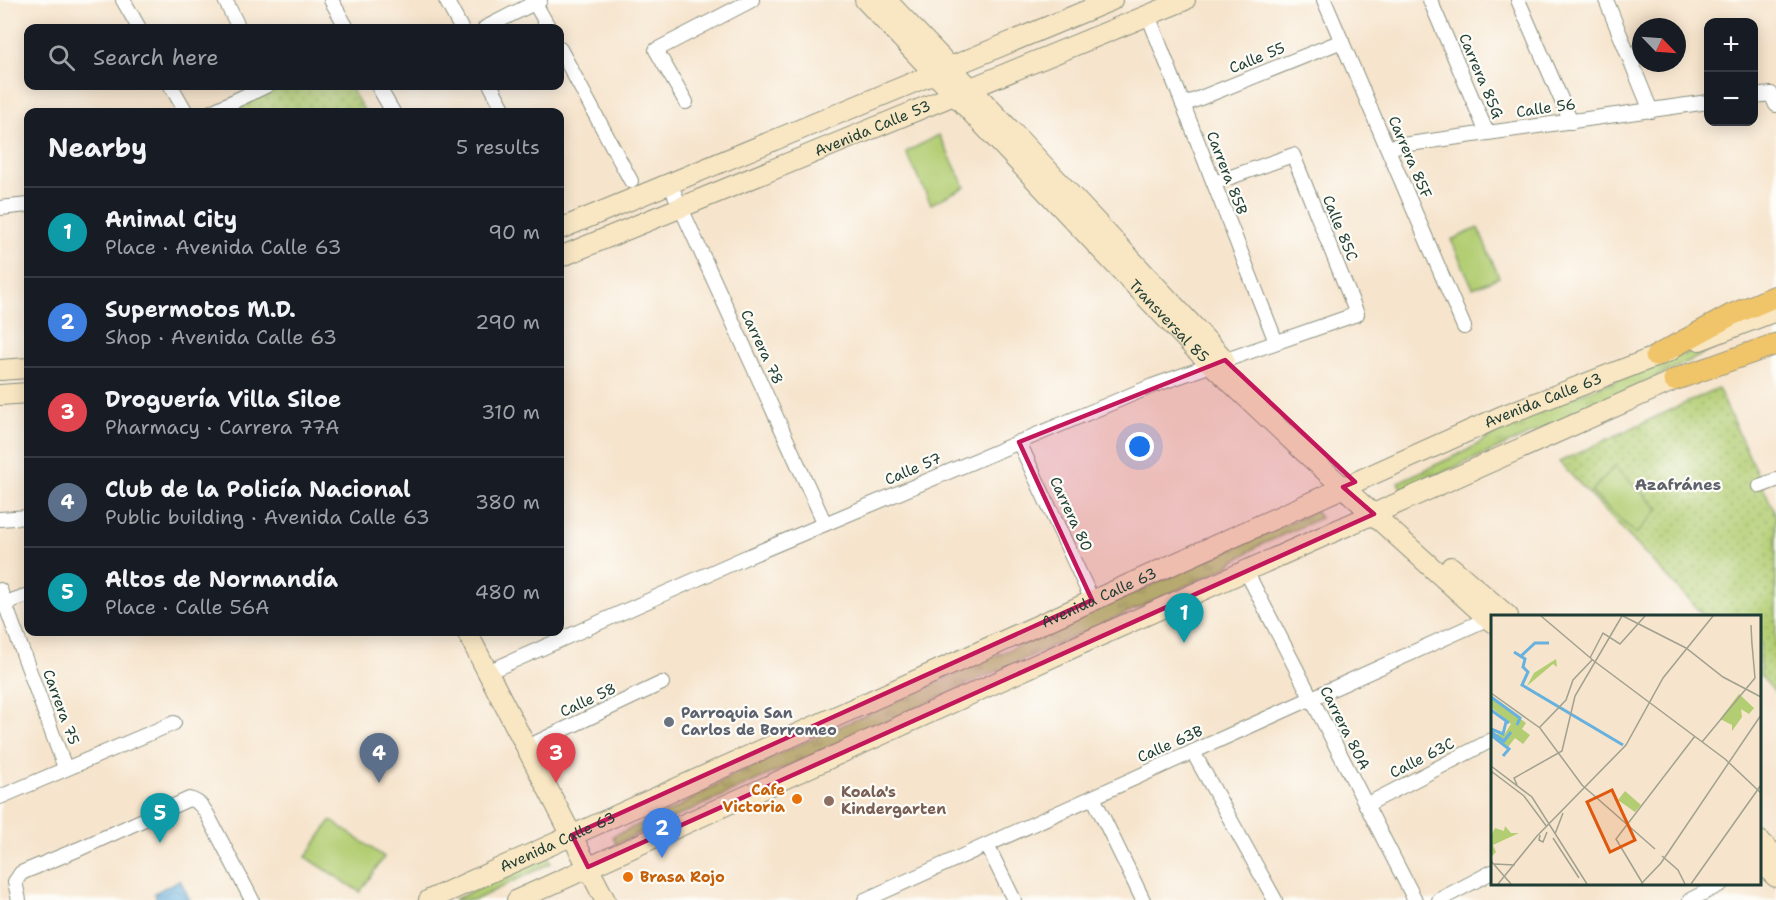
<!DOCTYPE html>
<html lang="en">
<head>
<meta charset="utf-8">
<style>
  body { margin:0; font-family:"Shantell Sans",sans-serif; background:#20242c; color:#f1f3f6 }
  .controls { position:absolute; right:18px; top:18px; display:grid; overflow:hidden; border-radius:12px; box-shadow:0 3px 15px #0003 }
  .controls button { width:54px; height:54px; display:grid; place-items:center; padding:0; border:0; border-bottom:2px solid #363941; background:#171b24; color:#f1f3f6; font:30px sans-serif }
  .compass { position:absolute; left:1632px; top:18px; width:54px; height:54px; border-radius:50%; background:#171b24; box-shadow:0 3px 15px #0003; rotate:115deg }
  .you { position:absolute; left:1140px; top:447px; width:21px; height:21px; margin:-15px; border:4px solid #fff; border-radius:50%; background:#1a73e8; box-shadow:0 0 0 9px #1a73e833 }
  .badge { display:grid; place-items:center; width:39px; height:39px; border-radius:50%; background:#d93025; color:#fff; font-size:20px; font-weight:700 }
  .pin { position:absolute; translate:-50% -50px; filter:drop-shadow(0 2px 3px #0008) }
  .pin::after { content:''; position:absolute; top:32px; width:21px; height:18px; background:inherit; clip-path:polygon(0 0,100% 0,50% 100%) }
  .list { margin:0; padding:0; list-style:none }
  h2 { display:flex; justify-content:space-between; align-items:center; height:78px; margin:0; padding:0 24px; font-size:26px }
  h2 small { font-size:20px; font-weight:400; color:#9ea1a6 }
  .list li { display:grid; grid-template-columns:39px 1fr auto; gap:18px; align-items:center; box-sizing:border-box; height:90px; padding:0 24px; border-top:2px solid #363941 }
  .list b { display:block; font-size:22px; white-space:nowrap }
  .list p { margin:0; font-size:20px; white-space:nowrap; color:#9ea1a6 }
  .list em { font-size:20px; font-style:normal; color:#9ea1a6 }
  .icon { flex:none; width:33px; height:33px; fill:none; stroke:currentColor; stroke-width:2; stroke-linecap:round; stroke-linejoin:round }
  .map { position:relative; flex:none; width:1776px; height:900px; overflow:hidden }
  .search { position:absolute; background:#171b24; box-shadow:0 3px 15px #0003; left:24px; top:24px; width:540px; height:66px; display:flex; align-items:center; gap:15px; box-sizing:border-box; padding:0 21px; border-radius:12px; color:#9ea1a6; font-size:22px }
  .panel { position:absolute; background:#171b24; box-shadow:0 3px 15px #0003; left:24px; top:108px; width:540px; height:528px; border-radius:12px }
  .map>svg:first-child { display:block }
  .grass { fill:url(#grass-tufts); stroke:#688553; stroke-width:1.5 }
  .park { fill:url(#park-dots); stroke:#688553; stroke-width:1.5 }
  .pitch { fill:#b2cd72; stroke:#688553; stroke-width:1.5 }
  .water { fill:url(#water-waves); stroke:#43778a; stroke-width:1.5 }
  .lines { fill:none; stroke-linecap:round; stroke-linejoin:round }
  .street-casing { stroke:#8a9080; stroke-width:16 }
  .secondary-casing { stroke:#8a9080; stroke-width:22 }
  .primary-casing { stroke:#8a9080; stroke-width:23 }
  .street { stroke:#fff; stroke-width:14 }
  .secondary { stroke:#f9e7c3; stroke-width:20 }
  .primary { stroke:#f0c469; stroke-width:21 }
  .marked { fill:#c2185b; fill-opacity:0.2; stroke:#c2185b; stroke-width:4.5; stroke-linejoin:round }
  .worship-dot { fill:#6b7280; stroke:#fdfcf7; stroke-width:2 }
  .food-dot { fill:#e8710a; stroke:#fdfcf7; stroke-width:2 }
  .education-dot { fill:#8d6e63; stroke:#fdfcf7; stroke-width:2 }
  .labels { text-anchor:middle; stroke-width:4.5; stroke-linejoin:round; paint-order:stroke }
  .street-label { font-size:15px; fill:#1f3d34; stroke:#fdfcf7 }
  .worship-label { font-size:15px; font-weight:bold; fill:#5b616d; stroke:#fdfcf7; text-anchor:start }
  .food-label { font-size:15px; font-weight:bold; fill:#c56008; stroke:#fdfcf7; text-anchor:end }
  .education-label { font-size:15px; font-weight:bold; fill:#785e54; stroke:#fdfcf7; text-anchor:start }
  .neighbourhood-label { font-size:16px; font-weight:bold; fill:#5e626b; stroke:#fdfcf7 }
  .inset-river { fill:none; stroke:#67b1df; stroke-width:3 }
  .inset-road { fill:none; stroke:#a0a18f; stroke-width:1.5 }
  .view { fill:#de580e; fill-opacity:0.15; stroke:#de580e; stroke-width:3 }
  .inset-edge { fill:none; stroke:#1f3d34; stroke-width:3 }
</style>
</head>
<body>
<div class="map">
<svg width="1776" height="900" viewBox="0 0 1776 900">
  <defs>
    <pattern id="grass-tufts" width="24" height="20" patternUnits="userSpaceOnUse" patternTransform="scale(1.5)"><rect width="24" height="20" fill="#b2cd72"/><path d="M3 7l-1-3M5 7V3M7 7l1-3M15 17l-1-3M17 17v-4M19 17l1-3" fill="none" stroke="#90a85e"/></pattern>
    <pattern id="park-dots" width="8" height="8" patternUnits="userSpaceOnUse" patternTransform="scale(1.5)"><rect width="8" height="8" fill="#b2cd72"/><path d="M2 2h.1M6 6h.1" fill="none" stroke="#90a85e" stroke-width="1.8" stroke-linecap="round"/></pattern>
    <pattern id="water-waves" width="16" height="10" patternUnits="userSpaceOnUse" patternTransform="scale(1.5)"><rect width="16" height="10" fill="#67b1df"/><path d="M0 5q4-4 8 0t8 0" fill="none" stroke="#5491b6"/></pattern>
  </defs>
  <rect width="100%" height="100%" fill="#fdfcf7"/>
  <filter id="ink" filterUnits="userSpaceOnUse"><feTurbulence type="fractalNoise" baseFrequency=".0167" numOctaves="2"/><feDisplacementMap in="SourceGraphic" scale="12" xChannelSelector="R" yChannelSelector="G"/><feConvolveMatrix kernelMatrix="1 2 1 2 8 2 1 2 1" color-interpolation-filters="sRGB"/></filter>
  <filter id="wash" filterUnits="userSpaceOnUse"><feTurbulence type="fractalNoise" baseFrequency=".008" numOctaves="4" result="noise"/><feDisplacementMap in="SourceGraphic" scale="24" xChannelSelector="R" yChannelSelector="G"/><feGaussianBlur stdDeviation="1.35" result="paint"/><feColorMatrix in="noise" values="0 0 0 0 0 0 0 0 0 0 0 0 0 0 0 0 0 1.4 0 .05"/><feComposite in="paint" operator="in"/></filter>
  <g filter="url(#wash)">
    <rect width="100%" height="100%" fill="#f6e4cc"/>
    <g class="grass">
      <path d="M1751 330C1637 389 1520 439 1402 490L1398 482 1466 451 1510 425 1575 396 1673 358Z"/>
      <polygon points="1315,511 1320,518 1258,546 1221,570 616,844 613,836 675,809 735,774"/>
      <polygon points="549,857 551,863 475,900 453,900"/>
    </g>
    <g class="park">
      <polygon points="281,86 349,86 365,112 231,112"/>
      <polygon points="1718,388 1776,515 1776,693 1760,675 1760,616 1704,616 1559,462"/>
    </g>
    <g class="pitch">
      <polygon points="939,135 965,187 931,204 906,152"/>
      <polygon points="1478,228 1499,277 1473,288 1451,240"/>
      <polygon points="1614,467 1659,509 1636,534 1591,492"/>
      <polygon points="331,820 384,857 360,892 306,857"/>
    </g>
    <polygon class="water" points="180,880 190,900 157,900 154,893"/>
  </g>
  <g filter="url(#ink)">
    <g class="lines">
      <defs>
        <g id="street">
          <polyline points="123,0 139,28"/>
          <polyline points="225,0 239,28"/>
          <polyline points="331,0 347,28"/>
          <polyline points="446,0 461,28"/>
          <polyline points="533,0 549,28"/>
          <polyline points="1324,0 1464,327"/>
          <polyline points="1430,0 1487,133"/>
          <polyline points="1518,0 1571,122"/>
          <polyline points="1606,0 1651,111"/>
          <polyline points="1148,15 1276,342"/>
          <polyline points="485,28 540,0"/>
          <polyline points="560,49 631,181"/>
          <polyline points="171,86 186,112"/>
          <polyline points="378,86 393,112"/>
          <polyline points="491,86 505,112"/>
          <polyline points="1754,96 1771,94 1776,105"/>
          <polyline points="686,102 656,50 752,0"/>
          <polyline points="1183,105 1342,41"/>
          <polyline points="211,112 266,86"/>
          <polyline points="1388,147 1708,102"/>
          <polyline points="670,184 825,524"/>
          <polyline points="0,208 28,205"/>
          <polyline points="1019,442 1092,600"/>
          <polyline points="1760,486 1776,480"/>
          <polyline points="0,519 28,517"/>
          <polyline points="1246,571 1415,900"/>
          <polyline points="0,590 65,768"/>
          <polyline points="5,603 28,595"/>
          <polyline points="488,672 742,559 1152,386 1357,314 1293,155 1214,183"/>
          <polyline points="527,747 662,683"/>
          <polyline points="1193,752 1275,900"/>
          <polyline points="0,797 174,723"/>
          <polyline points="1093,797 1143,900"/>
          <polyline points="1366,805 1492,740"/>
          <polyline points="987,845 1014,900"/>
          <path d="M19 900 15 882 21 873 79 849 189 799C198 801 202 806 207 814L252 900"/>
          <polyline points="865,900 1489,618"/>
          <polyline points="1439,900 1492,872"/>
          <polyline points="1690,900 1721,884"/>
        </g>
        <g id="secondary">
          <path id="s1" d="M865 0 1194 348 1301 449 1492 622"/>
          <polyline points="886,0 1020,140 1224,359"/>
          <polyline points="560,229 1112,0"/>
          <path id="s2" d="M560 257 1185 0"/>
          <polyline points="1700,340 1776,311"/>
          <polyline points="0,370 28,368"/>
          <polyline points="0,395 28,393"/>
          <polyline points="1451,567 1508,616"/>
          <polyline points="467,632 605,900"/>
          <polyline points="1760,841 1776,856"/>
          <polyline points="1760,862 1776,877"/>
          <path id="s3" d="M429 900 1502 416 1670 351"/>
          <polyline points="517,900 1079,645 1688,374"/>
        </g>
        <g id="primary">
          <polyline points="1656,356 1731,315 1776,296"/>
          <polyline points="1674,380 1776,344"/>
        </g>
      </defs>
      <use href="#street" class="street-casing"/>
      <use href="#secondary" class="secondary-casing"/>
      <use href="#primary" class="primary-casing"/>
      <use href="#street" class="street"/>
      <use href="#secondary" class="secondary"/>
      <use href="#primary" class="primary"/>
    </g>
  </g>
  <path class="marked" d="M1225 360 1355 482 1343 487 1374 514 588 867 572 835 1092 600 1019 442Z"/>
  <circle class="worship-dot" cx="669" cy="722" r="6"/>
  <g class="food-dot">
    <circle cx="797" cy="799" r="6"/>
    <circle cx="628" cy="877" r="6"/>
  </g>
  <circle class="education-dot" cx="829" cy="801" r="6"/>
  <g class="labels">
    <g class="street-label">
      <text transform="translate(1257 58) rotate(-22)" y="5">Calle 55</text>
      <text transform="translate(1481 76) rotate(67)" y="5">Carrera 85G</text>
      <text transform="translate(1546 108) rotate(-8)" y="5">Calle 56</text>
      <text dy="5" stroke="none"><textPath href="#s2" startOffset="338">Avenida Calle 53</textPath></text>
      <text transform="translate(1410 157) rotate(67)" y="5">Carrera 85F</text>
      <text transform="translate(1227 173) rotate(69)" y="5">Carrera 85B</text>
      <text transform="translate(1340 228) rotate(68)" y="5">Calle 85C</text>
      <text dy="5" stroke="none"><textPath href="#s1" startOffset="442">Transversal 85</textPath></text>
      <text transform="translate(762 347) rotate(65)" y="5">Carrera 78</text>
      <text dy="5" stroke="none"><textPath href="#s3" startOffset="1221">Avenida Calle 63</textPath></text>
      <text transform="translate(913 469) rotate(-23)" y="5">Calle 57</text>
      <text transform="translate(1071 514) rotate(65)" y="5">Carrera 80</text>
      <text dy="5" stroke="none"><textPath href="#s3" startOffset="735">Avenida Calle 63</textPath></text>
      <text transform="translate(588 700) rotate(-25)" y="5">Calle 58</text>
      <text transform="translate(61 707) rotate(70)" y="5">Carrera 75</text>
      <text transform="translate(1345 728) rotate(63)" y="5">Carrera 80A</text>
      <text transform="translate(1170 744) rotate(-24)" y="5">Calle 63B</text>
      <text transform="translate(1422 758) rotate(-27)" y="5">Calle 63C</text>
      <text dy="5" stroke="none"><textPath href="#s3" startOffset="141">Avenida Calle 63</textPath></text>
    </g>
    <g class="worship-label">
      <text x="681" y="718">Parroquia San<tspan x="681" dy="17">Carlos de Borromeo</tspan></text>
    </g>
    <g class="food-label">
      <text x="785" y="795">Cafe<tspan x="785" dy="17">Victoria</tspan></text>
      <text x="640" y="882" text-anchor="start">Brasa Rojo</text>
    </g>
    <g class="education-label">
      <text x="841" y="797">Koala's<tspan x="841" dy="17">Kindergarten</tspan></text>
    </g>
    <g class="neighbourhood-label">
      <text x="1678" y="490">Azafránes</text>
    </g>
  </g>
  <g transform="translate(1491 615)">
    <rect width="270" height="270" fill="#f6e4cc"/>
    <path d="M0 81 35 108 31 114 39 120 32 129 24 123 17 132 0 118 13 120 20 109 0 92Z" fill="#b2cd72"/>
    <path d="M14 211 20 218H28L2 230 5 237 0 242V221L4 213 13 216Z" fill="#b2cd72"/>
    <path d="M65 44 66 52 62 49 36 71 43 58ZM248 79 263 93 258 99 250 94 251 102 241 116V110L229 104ZM134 176 150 190 144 197 127 185Z" fill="#b2cd72"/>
    <path class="inset-river" d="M23 37 34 44 32 52 37 57 31 70 132 130M30 41 44 28H58M0 82 29 103 26 110M0 95 18 108M0 114 12 119 15 107M0 117 13 126 20 117M0 120 18 134 12 141"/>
    <path class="inset-road" d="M50 1 103 46 234 144 270 178M132 1 195 33 232 62 270 82M260 10 261 30M99 43 112 18 129 29 154 1M0 78 49 113 91 170 164 234M48 113 75 85 82 65 101 45M211 127 264 63 261 29M0 151 41 182 96 269M0 156 33 181 56 212M26 170 23 163 71 136 84 81 131 1M64 219 72 198M49 220 48 225 52 227 56 217M62 223 88 263M171 241 187 255 194 269M0 246 20 269M3 249 24 250M7 269 46 221 135 130 172 63 222 1M150 269 170 248 270 100M152 269 125 224 204 121M200 269 270 170"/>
    <path class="view" d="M121 175 144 225 119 237 96 187Z"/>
    <rect width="270" height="270" class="inset-edge"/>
  </g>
</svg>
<div class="controls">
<button>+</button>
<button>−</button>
</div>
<svg class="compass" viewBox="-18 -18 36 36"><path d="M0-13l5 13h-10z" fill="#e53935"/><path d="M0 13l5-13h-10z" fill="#9ea1a6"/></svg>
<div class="you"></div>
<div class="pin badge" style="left:1184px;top:643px;background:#0f9aa8">1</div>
<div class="pin badge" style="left:662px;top:858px;background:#3f7fe0">2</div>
<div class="pin badge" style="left:556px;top:783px;background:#e0444e">3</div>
<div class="pin badge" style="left:379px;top:783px;background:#5c6f8a">4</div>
<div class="pin badge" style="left:160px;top:843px;background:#0f9aa8">5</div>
<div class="search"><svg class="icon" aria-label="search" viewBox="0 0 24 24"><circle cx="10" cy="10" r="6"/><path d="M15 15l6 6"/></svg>Search here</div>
<section class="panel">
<h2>Nearby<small>5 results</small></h2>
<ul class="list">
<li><span class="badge" style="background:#0f9aa8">1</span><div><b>Animal City</b><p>Place · Avenida Calle 63</p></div><em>90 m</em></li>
<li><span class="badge" style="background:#3f7fe0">2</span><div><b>Supermotos M.D.</b><p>Shop · Avenida Calle 63</p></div><em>290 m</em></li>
<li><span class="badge" style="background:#e0444e">3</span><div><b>Droguería Villa Siloe</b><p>Pharmacy · Carrera 77A</p></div><em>310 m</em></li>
<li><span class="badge" style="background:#5c6f8a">4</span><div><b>Club de la Policía Nacional</b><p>Public building · Avenida Calle 63</p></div><em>380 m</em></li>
<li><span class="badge" style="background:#0f9aa8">5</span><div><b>Altos de Normandía</b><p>Place · Calle 56A</p></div><em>480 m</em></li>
</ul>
</section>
</div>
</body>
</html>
